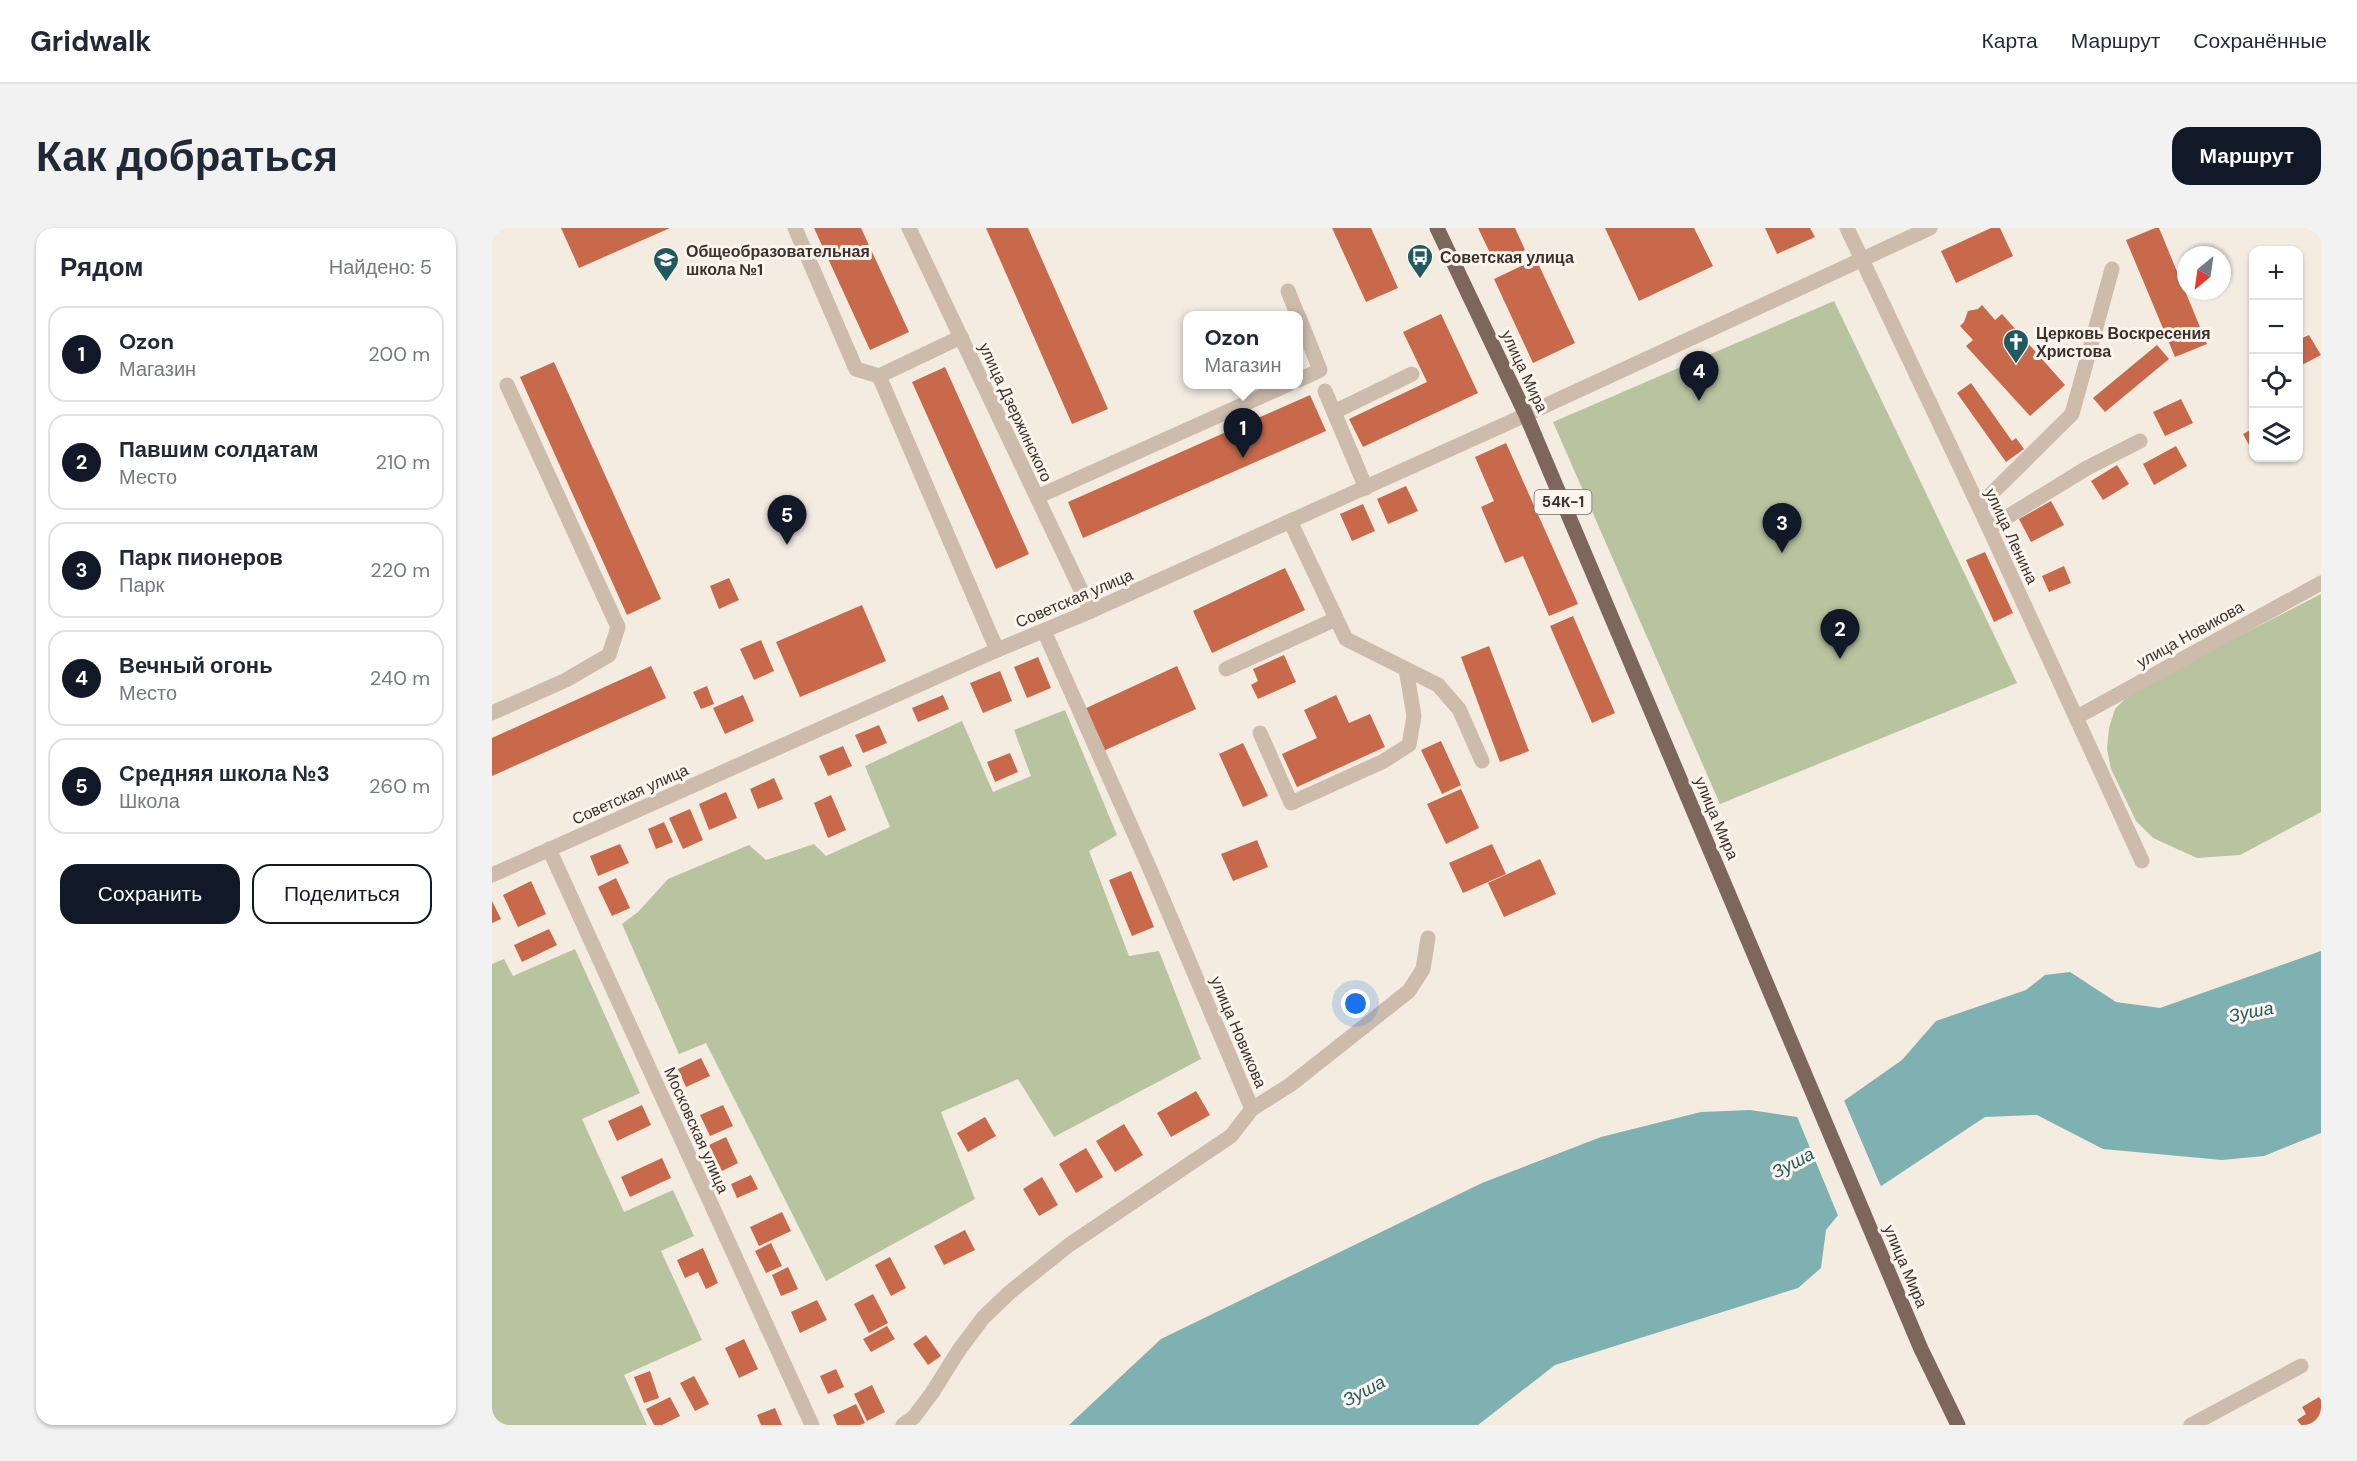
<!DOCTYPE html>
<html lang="ru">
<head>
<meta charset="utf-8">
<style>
  body { margin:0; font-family:"DM Sans",sans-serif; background:#f2f2f3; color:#1f2937 }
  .controls { position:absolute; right:18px; top:18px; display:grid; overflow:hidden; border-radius:12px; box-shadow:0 2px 4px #0004 }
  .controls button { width:54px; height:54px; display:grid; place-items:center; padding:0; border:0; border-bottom:2px solid #e0e1e3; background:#fff; color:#1f2937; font:30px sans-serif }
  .compass { position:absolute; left:1685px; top:18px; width:54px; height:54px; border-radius:50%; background:#fff; box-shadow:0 2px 4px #0004; rotate:209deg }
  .you { position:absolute; left:864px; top:776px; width:21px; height:21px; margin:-15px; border:4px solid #fff; border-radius:50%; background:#1a73e8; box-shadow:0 0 0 9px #1a73e833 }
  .badge { display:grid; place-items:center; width:39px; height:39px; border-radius:50%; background:#111827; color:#fff; font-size:20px; font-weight:700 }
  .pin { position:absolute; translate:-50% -50px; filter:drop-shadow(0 2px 3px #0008) }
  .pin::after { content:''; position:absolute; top:32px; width:21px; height:18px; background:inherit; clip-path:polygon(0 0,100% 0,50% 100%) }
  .popup { position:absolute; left:691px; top:83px; width:120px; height:78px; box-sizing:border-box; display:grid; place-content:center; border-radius:12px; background:#fff; filter:drop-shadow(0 2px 4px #0005); font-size:20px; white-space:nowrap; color:#747a83 }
  .popup b { font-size:22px; color:#1f2937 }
  .popup::after { content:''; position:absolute; left:50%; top:100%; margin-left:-12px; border:12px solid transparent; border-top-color:#fff }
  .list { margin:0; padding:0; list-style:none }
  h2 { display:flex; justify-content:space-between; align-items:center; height:78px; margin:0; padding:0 24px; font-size:26px }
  h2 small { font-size:20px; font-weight:400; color:#747a83 }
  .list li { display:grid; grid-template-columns:39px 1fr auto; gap:18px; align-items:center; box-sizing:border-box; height:96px; margin:0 12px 12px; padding:0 12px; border:2px solid #e0e1e3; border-radius:18px }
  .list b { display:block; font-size:22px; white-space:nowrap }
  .list p { margin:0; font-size:20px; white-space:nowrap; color:#747a83 }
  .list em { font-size:20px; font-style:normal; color:#747a83 }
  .actions { display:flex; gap:12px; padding:18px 24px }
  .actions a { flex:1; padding:14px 0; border:2px solid #111827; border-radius:18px; text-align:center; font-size:21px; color:#111827 }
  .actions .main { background:#111827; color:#fff }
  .icon { flex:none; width:33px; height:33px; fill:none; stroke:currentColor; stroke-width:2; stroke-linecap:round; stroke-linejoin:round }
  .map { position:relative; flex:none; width:1829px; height:1197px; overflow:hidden; border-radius:18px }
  header { display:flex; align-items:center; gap:36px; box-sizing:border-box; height:84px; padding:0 30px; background:#fff; border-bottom:2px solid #e0e1e3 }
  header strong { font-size:28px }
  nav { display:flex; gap:33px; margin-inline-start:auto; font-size:21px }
  .intro { display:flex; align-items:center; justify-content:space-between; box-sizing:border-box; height:144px; padding:0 36px }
  h1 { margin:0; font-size:42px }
  .button { padding:15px 27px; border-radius:18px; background:#111827; color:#fff; font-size:21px; font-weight:700 }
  main { display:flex; gap:36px; padding:0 36px }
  aside { flex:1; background:#fff; border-radius:18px; box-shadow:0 2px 4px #0004 }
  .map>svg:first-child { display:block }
  .green { fill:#b8c4a0 }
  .water { fill:#7fb0b2 }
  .pier { fill:#f4ebe1 }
  .building { fill:#c8694b }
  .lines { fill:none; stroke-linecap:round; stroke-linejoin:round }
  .minor { stroke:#cdbbac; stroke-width:15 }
  .major { stroke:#7d675c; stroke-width:15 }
  .labels { text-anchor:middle; stroke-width:6; stroke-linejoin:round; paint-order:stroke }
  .shield { fill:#fbf5ee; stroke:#756b66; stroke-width:1.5 }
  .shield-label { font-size:15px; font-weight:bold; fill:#3b302b }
  .poi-label { font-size:16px; font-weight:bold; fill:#3b302b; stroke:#fbf5ee; text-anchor:start }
  .street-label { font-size:16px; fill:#3b302b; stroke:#fbf5ee }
  .water-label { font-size:18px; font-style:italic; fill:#1f5a5e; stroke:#fbf5ee }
</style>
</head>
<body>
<header>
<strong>Gridwalk</strong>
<nav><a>Карта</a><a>Маршрут</a><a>Сохранённые</a></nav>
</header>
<div class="intro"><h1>Как добраться</h1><a class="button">Маршрут</a></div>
<main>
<aside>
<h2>Рядом<small>Найдено: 5</small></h2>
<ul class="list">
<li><span class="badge">1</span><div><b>Ozon</b><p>Магазин</p></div><em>200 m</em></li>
<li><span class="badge">2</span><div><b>Павшим солдатам</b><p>Место</p></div><em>210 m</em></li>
<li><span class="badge">3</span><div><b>Парк пионеров</b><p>Парк</p></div><em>220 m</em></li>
<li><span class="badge">4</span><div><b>Вечный огонь</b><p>Место</p></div><em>240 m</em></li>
<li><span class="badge">5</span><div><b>Средняя школа №3</b><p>Школа</p></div><em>260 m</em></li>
</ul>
<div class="actions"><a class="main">Сохранить</a><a>Поделиться</a></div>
</aside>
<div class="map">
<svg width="1829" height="1197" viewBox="0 0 1829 1197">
  <rect width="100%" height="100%" fill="#f4ebe1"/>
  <g class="green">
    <polygon points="1342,73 1525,455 1228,576 1061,194"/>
    <polygon points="1829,366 1829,584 1748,627 1705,630 1661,610 1644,593 1619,541 1615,521 1617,500 1623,481 1642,462"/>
    <polygon points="573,482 625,607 597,623 637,728 667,723 709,831 562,909 526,851 449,884 483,971 334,1053 214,815 187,826 130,696 146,684 176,651 257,617 274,632 322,616 334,628 398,599 373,538 470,493 501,564 539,548 522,502"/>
    <polygon points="83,721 148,865 90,891 132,984 181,962 202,1008 169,1023 210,1112 132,1147 155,1197 0,1197 0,736 12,731 21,748"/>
  </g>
  <polygon class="water" points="1829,723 1829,905 1772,928 1730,932 1611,921 1545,887 1493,889 1347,986 1334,1002 1329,1040 1306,1060 1063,1137 986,1197 577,1197 669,1111 990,955 1109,909 1209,884 1258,882 1312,890 1336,884 1410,832 1444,793 1534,762 1553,747 1578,744 1624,774 1668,780"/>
  <polygon class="pier" points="1351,870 1390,961 1347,990 1304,886 1312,887 1334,881"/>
  <g class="building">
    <polygon points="69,0 178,0 87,40"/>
    <polygon points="322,0 369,0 417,104 378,122"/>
    <polygon points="494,0 536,0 616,181 580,196"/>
    <polygon points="840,0 879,0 906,60 874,74"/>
    <polygon points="986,0 1023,0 1033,22 1004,37"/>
    <polygon points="1113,0 1202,0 1221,38 1147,73"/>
    <polygon points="1273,0 1318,0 1323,9 1285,26"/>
    <polygon points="1499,0 1508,0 1521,28 1464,55 1449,23"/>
    <polygon points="1663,0 1667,0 1715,116 1683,129 1634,12"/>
    <polygon points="1044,31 1083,115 1041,135 1002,51"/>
    <polygon points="1490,77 1503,92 1510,86 1573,157 1538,188 1474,118 1481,112 1468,98 1472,94 1476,83 1486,81"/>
    <polygon points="949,86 986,165 871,219 857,191 935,154 911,104"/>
    <polygon points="1817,107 1829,127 1806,139 1806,112"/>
    <polygon points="1665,117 1677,131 1613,184 1601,170"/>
    <polygon points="62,134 169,371 135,387 28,149"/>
    <polygon points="453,139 537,326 504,341 420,154"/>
    <polygon points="1479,155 1520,213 1524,210 1532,221 1514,234 1465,165"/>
    <polygon points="818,167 834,203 591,310 576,274"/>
    <polygon points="1689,171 1701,195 1673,208 1661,184"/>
    <polygon points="1762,200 1762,226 1751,206"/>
    <polygon points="1014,215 1086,376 1057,388 1031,328 1013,335 989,279 1002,273 983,229"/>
    <polygon points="1684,218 1695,238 1662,257 1651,236"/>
    <polygon points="1625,237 1637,256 1611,272 1599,253"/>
    <polygon points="914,258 926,283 896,296 885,271"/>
    <polygon points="1559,273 1572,297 1539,314 1527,291"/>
    <polygon points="871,276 883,303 860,313 848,286"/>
    <polygon points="1493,324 1521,385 1502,394 1474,332"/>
    <polygon points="1572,338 1579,355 1557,364 1550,348"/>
    <polygon points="793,340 813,382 720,425 701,383"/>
    <polygon points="237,350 247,372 227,381 218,358"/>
    <polygon points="370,377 394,433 308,469 284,414"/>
    <polygon points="1081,388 1123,485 1100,495 1058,398"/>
    <polygon points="269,412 282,443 262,452 248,421"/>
    <polygon points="997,418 1037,523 1008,534 969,429"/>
    <polygon points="792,427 804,454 766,471 759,457 766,453 761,441"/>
    <polygon points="546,429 559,460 535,470 522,439"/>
    <polygon points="159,438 174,470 0,548 0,510"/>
    <polygon points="685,438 704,481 609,524 590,482"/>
    <polygon points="508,443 520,473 491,485 478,455"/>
    <polygon points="215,458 222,476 209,481 201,464"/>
    <polygon points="251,467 262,493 233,506 221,480"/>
    <polygon points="451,467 457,481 426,494 420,480"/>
    <polygon points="844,467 857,495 878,486 893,519 805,559 790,526 825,510 812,482"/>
    <polygon points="387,497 395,515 371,525 363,507"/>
    <polygon points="949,513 969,557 950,566 929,522"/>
    <polygon points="751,515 776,568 751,579 727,526"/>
    <polygon points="351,518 360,538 336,548 327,528"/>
    <polygon points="518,525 526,544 503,554 495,534"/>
    <polygon points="282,550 291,571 266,581 258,561"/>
    <polygon points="969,561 987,600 954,616 935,576"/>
    <polygon points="234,564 245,590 217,602 207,576"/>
    <polygon points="339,567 354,602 336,610 322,575"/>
    <polygon points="198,581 211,612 191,621 177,590"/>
    <polygon points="172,594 181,614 164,621 156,601"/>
    <polygon points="765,612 776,639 741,653 729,626"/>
    <polygon points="128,616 137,635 106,648 98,628"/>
    <polygon points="1000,616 1014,646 971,665 957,635"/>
    <polygon points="1048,631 1064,666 1012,689 996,655"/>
    <polygon points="639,643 662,699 640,708 617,652"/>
    <polygon points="124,650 138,680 120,688 106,659"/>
    <polygon points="39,653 54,686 26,699 11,667"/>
    <polygon points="0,673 9,691 0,695"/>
    <polygon points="57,701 65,717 30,734 22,717"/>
    <polygon points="209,830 218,848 194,859 186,841"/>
    <polygon points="704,863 718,887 679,909 665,885"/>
    <polygon points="150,877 159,897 125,913 116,893"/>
    <polygon points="231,877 241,898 218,908 208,887"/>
    <polygon points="493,889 504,908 476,924 465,905"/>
    <polygon points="632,896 651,927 623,944 604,913"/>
    <polygon points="234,909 246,935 230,943 217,917"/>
    <polygon points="594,920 611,949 584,965 567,936"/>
    <polygon points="170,930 179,950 138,969 129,949"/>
    <polygon points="259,947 266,961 245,970 239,956"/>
    <polygon points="550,949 566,977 547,988 531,961"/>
    <polygon points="290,984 299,1003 267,1018 258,999"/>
    <polygon points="473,1002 483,1022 452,1037 442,1018"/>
    <polygon points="279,1015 290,1038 274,1045 263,1023"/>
    <polygon points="211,1020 226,1055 214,1061 206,1044 193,1050 185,1032"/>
    <polygon points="398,1029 414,1060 399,1068 383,1037"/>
    <polygon points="296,1039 306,1061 289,1068 280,1047"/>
    <polygon points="381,1066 396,1095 377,1105 362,1076"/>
    <polygon points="325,1072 335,1092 308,1105 299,1084"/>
    <polygon points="395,1098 403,1111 379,1124 371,1111"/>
    <polygon points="434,1107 449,1128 436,1137 421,1116"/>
    <polygon points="252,1111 266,1141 247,1150 233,1120"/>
    <polygon points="344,1141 352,1159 336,1166 328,1148"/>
    <polygon points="158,1143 167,1170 152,1175 142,1149"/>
    <polygon points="202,1148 217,1176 203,1183 188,1155"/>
    <polygon points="380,1157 393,1184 375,1193 362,1166"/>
    <polygon points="178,1169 188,1188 170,1197 162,1197 154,1181"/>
    <polygon points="1827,1169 1829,1172 1829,1197 1809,1197 1805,1192 1814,1186 1810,1179"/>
    <polygon points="364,1176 373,1195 368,1197 345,1197 341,1187"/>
    <polygon points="283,1180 290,1197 269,1197 265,1187"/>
  </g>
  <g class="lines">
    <g class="minor">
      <polyline points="303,0 364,141 387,148"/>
      <polyline points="417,0 599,383"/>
      <polyline points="1355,0 1497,300 1650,633"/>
      <polyline points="796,63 806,88"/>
      <polyline points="807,89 828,142 807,152"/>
      <polyline points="469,109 387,148 505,422"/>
      <polyline points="833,163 874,260"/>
      <polyline points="842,184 920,146"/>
      <polyline points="545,269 797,156"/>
      <polyline points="1487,278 1580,186 1620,41"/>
      <polyline points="798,293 854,411 946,457 967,481 990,533"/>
      <polyline points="1497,300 1595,240 1648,213"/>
      <polyline points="552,403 658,641 760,881"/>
      <polyline points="734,441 844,391"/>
      <polyline points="0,485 74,452 117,427 126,399 15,157"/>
      <polyline points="1585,489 1829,355"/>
      <polyline points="768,505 799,575 890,534 917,517 922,488 914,441"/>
      <polyline points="57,621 320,1197"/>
      <polyline points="0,647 505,422 599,383 1016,195 1438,0"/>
      <polyline points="411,1197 422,1189 440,1165 467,1122 491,1090 518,1064 577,1017 739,908 760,881 798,857 917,763 931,741 936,710"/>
      <polyline points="1699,1197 1809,1138"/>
    </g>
    <polyline class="major" points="945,0 1034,187 1429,1121 1466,1197"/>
  </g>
  <defs>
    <symbol id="bus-pin" viewBox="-11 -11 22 30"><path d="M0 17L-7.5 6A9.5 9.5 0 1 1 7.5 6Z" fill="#1f5a5e" stroke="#fbf5ee"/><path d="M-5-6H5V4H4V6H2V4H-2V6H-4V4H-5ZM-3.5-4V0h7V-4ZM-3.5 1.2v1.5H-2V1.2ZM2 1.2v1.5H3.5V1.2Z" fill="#fff"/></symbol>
    <symbol id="school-pin" viewBox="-11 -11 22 30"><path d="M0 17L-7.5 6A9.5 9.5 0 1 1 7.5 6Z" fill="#1f5a5e" stroke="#fbf5ee"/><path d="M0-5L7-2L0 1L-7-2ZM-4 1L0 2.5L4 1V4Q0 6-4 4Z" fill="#fff"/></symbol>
    <symbol id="church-pin" viewBox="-11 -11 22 30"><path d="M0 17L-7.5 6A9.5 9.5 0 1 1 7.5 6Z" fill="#1f5a5e" stroke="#fbf5ee"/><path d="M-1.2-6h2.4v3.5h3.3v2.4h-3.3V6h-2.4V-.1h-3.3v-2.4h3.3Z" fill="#fff"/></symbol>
  </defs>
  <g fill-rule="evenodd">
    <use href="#bus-pin" x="913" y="14" width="30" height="40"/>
    <use href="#school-pin" x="159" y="17" width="30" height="40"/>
    <use href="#church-pin" x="1509" y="99" width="30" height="40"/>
  </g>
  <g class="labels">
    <rect class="shield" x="1042.5" y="262" width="57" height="24" rx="4.5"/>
    <g class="shield-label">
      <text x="1071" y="279">54К-1</text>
    </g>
    <g class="poi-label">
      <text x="194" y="29">Общеобразовательная<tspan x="194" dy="18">школа №1</tspan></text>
      <text x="948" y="35">Советская улица</text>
      <text x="1544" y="111">Церковь Воскресения<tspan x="1544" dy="18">Христова</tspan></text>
    </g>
    <g class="street-label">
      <text transform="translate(1033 143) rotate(65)" y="6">улица Мира</text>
      <text transform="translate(524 184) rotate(65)" y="6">улица Дзержинского</text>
      <text transform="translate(1520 308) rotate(65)" y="6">улица Ленина</text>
      <text transform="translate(582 370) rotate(-23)" y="6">Советская улица</text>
      <text transform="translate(1698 406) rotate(-29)" y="6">улица Новикова</text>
      <text transform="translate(138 566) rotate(-24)" y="6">Советская улица</text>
      <text transform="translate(1225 590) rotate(67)" y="6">улица Мира</text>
      <text transform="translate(747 804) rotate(67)" y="6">улица Новикова</text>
      <text transform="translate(205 902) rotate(66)" y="6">Московская улица</text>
      <text transform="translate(1414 1038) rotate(67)" y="6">улица Мира</text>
    </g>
    <g class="water-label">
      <text transform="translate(1759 784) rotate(-11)" y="6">Зуша</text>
      <text transform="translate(1301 935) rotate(-28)" y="6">Зуша</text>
      <text transform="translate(872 1163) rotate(-28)" y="6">Зуша</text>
    </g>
  </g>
</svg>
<div class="controls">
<button>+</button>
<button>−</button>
<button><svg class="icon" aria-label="locate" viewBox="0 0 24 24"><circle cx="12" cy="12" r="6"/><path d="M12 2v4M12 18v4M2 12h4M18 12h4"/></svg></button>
<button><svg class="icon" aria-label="layers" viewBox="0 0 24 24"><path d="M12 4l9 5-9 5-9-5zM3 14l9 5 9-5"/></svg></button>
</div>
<svg class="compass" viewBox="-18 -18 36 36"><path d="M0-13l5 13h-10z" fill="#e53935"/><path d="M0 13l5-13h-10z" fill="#747a83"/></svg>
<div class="you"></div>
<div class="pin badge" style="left:751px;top:230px">1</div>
<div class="popup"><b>Ozon</b>Магазин</div>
<div class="pin badge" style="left:1348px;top:431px">2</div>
<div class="pin badge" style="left:1290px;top:325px">3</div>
<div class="pin badge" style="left:1207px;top:173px">4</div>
<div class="pin badge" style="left:295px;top:317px">5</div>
</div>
</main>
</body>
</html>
